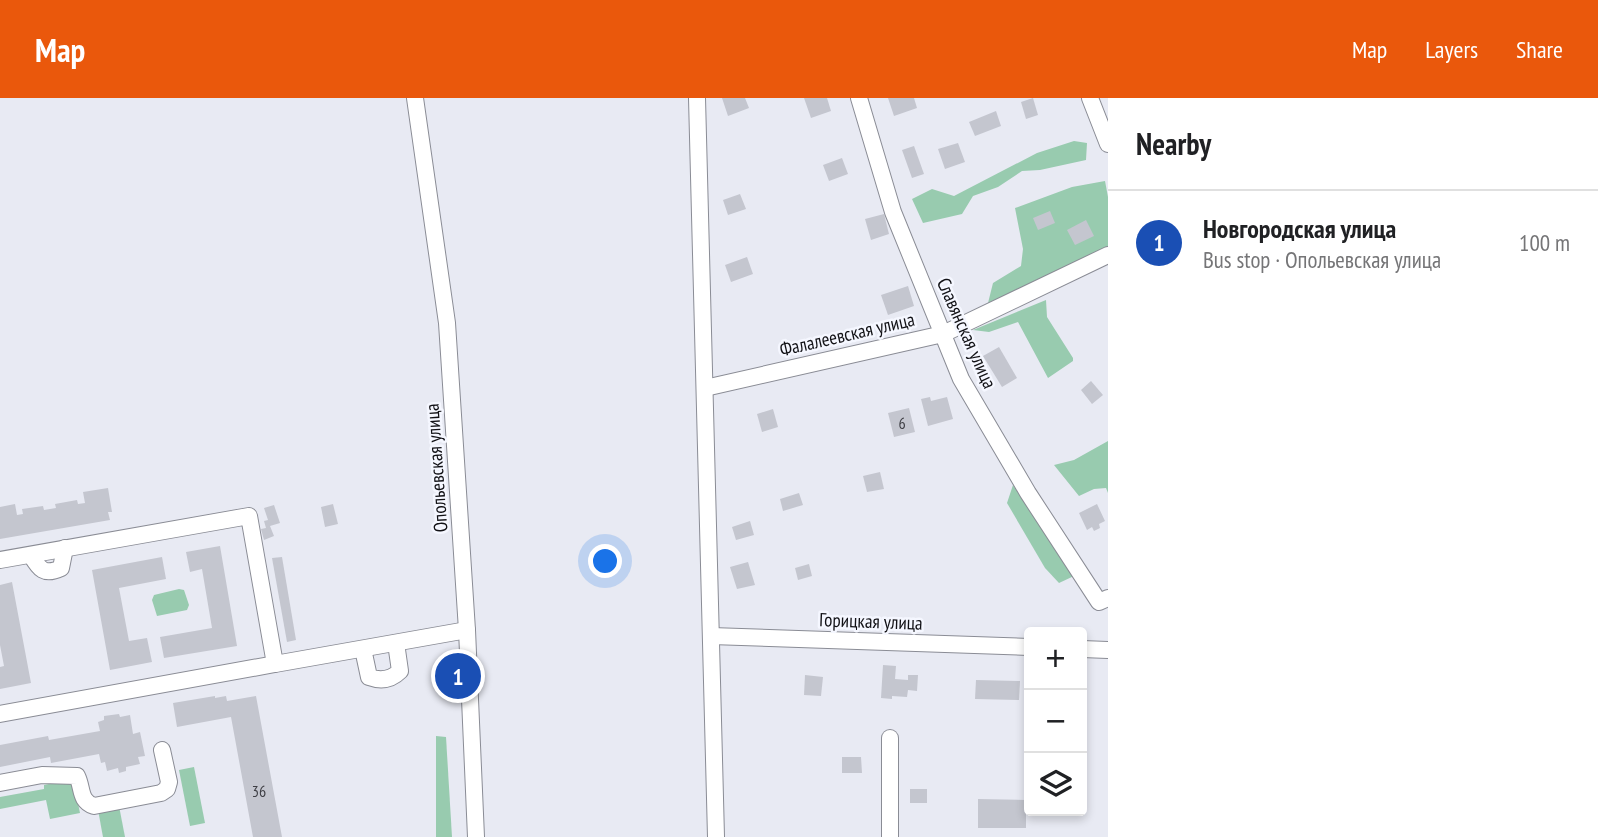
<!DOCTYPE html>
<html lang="en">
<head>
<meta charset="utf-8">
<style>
  body { margin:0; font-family:"PT Sans Narrow",sans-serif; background:#f2f2f2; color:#202124 }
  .controls { position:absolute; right:21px; bottom:21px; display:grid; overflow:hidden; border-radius:7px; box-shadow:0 4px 10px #0003 }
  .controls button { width:63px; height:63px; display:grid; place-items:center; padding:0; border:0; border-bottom:2px solid #e0e0e0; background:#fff; color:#202124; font:35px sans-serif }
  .you { position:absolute; left:606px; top:464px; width:24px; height:24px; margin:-18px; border:5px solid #fff; border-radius:50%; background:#1a73e8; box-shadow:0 0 0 10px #1a73e833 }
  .badge { display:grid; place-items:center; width:46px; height:46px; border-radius:50%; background:#ea580c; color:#fff; font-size:23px; font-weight:700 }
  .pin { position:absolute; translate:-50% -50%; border:4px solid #fff; box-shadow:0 2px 7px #0006 }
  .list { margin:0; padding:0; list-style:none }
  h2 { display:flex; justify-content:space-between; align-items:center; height:91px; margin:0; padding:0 28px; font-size:30px }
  h2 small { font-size:23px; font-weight:400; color:#757577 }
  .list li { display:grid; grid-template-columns:46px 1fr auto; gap:21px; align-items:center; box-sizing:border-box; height:105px; padding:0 28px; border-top:2px solid #e0e0e0 }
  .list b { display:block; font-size:26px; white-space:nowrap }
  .list p { margin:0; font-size:23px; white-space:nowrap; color:#757577 }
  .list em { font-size:23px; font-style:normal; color:#757577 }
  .icon { flex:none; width:38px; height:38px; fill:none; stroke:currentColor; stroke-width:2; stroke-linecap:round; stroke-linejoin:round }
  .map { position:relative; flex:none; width:1108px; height:739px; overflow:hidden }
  header { display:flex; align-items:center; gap:42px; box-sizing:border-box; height:98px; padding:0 35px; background:#ea580c; color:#fff }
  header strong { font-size:33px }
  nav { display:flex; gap:38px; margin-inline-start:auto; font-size:24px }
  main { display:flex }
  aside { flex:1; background:#fff }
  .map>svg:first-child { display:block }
  .green { fill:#98cbaf }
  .building { fill:#c4c6cf }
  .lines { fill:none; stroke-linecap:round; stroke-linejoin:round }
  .minor-casing { stroke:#8a8c95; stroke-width:18 }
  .minor { stroke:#fff; stroke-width:16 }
  .labels { text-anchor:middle; stroke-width:5; stroke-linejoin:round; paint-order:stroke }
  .number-label { font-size:16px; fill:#3e3e44 }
  .street-label { font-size:19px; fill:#111115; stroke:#f5f7ff }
</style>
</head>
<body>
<header>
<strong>Map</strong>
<nav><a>Map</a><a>Layers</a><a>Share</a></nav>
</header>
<main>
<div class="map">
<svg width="1108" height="739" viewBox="0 0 1108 739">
  <rect width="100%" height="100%" fill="#e8eaf3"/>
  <g class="green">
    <polygon points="1074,43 1087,45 1086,62 1040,72 1022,73 998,89 973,98 962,116 923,125 912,101 932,91 954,98 1037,55"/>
    <polygon points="1105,83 1108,99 1108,150 988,205 993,185 1021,168 1023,151 1015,110 1072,89"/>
    <polygon points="1046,202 1047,219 1073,260 1073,263 1048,280 1018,224 989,234 973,232"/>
    <polygon points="1108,343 1108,395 1106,390 1094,391 1079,398 1054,367 1074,362"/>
    <polygon points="1013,387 1074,478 1059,485 1045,470 1007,405"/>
    <polygon points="179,491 184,492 189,507 187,512 157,518 152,502 154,497"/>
    <polygon points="436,638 446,639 452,739 436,739"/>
    <polygon points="194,669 205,725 190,728 179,672"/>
    <polygon points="73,681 80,715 50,721 46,702 0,711 0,699 44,691 44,687"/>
    <polygon points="119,708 125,739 103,739 98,712"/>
  </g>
  <g class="building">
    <polygon points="722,0 745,0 749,10 728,18"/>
    <polygon points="804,0 827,0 831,13 811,20"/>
    <polygon points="888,0 914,0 917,10 894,18"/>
    <polygon points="1033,0 1038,17 1026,21 1021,4"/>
    <polygon points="996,13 1001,28 975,38 969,24"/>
    <polygon points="958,45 965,64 945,71 938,51"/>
    <polygon points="914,48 924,76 912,80 902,52"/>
    <polygon points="842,60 848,76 829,83 823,67"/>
    <polygon points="740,96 746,111 728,117 723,102"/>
    <polygon points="1050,113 1055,125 1038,132 1033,120"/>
    <polygon points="884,116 889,136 871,142 865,121"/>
    <polygon points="1086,122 1094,138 1075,147 1067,132"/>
    <polygon points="747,159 753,176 731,184 725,167"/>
    <polygon points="908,188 914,208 888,217 881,197"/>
    <polygon points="999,249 1017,280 1002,289 983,258"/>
    <polygon points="1091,283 1103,297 1092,306 1081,292"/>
    <polygon points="930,299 931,303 947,299 953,321 928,328 921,301"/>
    <polygon points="909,310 915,334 894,339 888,315"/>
    <polygon points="773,311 778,329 762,334 757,316"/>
    <polygon points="880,374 884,391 867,394 863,378"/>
    <polygon points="108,390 112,414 108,414 110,422 0,441 0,409 15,406 17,417 23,416 22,411 43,408 44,412 56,410 55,406 77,402 78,406 85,405 83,394"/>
    <polygon points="799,395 803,407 783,413 780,401"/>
    <polygon points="333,406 338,426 325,429 321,409"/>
    <polygon points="1097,406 1105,423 1099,426 1100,430 1094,433 1092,429 1087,432 1079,415"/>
    <polygon points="274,407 280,425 270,428 274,438 264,442 261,431 266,430 264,423 268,422 264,410"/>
    <polygon points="750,423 754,437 736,442 732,429"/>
    <polygon points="220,448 237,548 164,560 160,539 212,530 202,471 190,474 186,454"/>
    <polygon points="162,459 166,481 119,490 129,543 147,540 152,564 110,572 92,472"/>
    <polygon points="282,459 296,542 287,544 272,460"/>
    <polygon points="748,464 755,487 737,491 730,469"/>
    <polygon points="809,466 812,478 798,482 795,470"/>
    <polygon points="12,484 31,585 0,591 0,569 4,568 0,547 0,487"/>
    <polygon points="883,567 896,568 895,581 908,582 908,577 918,577 917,593 908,592 907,599 892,598 892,601 881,600"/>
    <polygon points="805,577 823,579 821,598 804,597"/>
    <polygon points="976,582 1020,583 1019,602 975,601"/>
    <polygon points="215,598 215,600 226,598 227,603 256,598 282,739 253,739 231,619 177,629 173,605"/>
    <polygon points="119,616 120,619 130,617 133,636 140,634 145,658 138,659 140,666 126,669 126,673 119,675 118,670 107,673 105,664 101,665 99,656 51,665 50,659 0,669 0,647 48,638 49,642 100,633 98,624 104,622 104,618"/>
    <polygon points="842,659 861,659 862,675 842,675"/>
    <rect x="910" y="691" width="17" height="14"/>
    <polygon points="978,701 1026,702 1026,730 978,730"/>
  </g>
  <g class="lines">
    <defs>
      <g id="minor">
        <polyline points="415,0 447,225 467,532 476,739"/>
        <polyline points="697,0 716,739"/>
        <polyline points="859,0 893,114 961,281 1028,395 1099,504 1108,500"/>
        <polyline points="1090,0 1108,46"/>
        <polyline points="705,290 943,236 1108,157"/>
        <path d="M31 457C39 471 44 478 61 470L65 450"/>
        <polyline points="0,462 249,418 275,566 467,532"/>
        <polyline points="711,538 1029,549"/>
        <path d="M363 551 369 579C380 583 391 582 400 573L396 545"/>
        <polyline points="1082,551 1108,552"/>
        <polyline points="0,616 275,566"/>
        <polyline points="890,640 890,739"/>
        <path d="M0 685 42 677 77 678C83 690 79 703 94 708L161 695 167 691 169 684 162 652"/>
      </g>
    </defs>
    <use href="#minor" class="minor-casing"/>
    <use href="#minor" class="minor"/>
  </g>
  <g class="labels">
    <g class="number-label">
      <text x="902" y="331">6</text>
      <text x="259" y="699">36</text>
    </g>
    <g class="street-label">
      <text transform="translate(967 235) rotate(66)" y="7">Славянская улица</text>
      <text transform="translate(847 236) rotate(-13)" y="7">Фалалеевская улица</text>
      <text transform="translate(436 370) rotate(-94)" y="7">Опольевская улица</text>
      <text transform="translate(871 523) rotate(2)" y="7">Горицкая улица</text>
    </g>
  </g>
</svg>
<div class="controls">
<button>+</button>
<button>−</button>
<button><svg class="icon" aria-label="layers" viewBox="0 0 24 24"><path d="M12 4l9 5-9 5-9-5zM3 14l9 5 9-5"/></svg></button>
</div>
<div class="you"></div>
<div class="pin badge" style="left:458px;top:578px;background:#1a4fb4">1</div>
</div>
<aside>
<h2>Nearby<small></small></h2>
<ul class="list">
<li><span class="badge" style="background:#1a4fb4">1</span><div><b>Новгородская улица</b><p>Bus stop · Опольевская улица</p></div><em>100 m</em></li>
</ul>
</aside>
</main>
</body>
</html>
